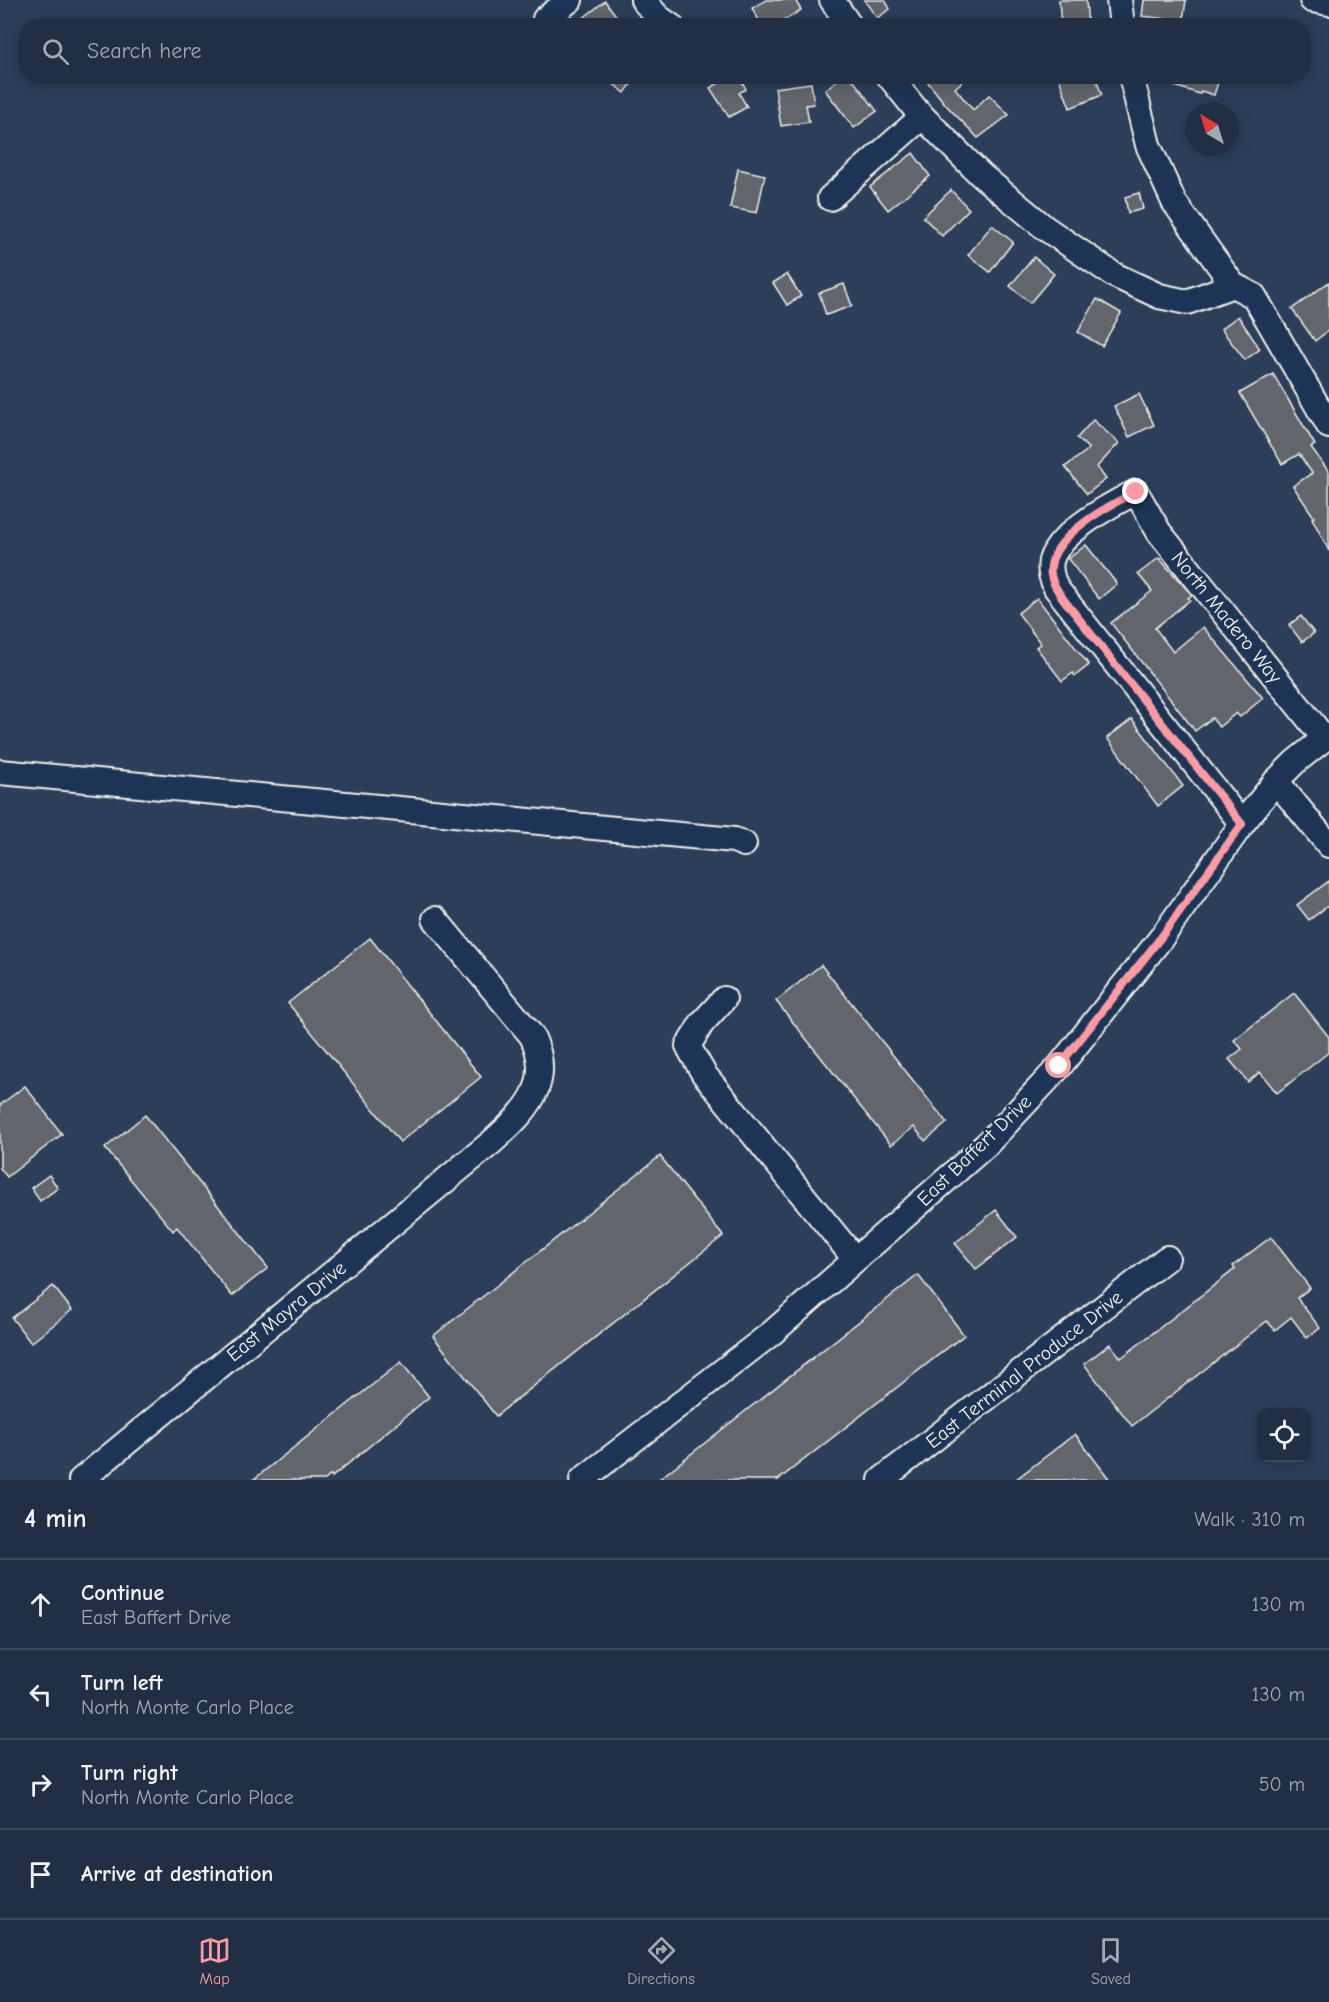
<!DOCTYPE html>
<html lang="en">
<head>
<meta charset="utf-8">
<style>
  body { margin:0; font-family:"Comic Neue",sans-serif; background:#28374b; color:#f1f3f6 }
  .controls { position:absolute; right:18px; bottom:18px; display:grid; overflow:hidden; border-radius:12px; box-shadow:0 3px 15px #0003 }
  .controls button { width:54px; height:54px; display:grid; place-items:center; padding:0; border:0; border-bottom:2px solid #3d4a5d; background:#202f44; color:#f1f3f6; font:30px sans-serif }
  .compass { position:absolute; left:1185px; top:102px; width:54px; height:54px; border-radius:50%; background:#202f44; box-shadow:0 3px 15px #0003; rotate:322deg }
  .stop { position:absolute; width:18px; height:18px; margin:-14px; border:4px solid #ff9aa2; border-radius:50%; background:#fff }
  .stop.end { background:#ff9aa2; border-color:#fff; box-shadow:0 2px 6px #0008 }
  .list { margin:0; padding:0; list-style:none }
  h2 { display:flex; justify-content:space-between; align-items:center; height:78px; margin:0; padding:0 24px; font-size:26px }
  h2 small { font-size:20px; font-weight:400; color:#a2a9b2 }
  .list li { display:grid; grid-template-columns:39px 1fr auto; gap:18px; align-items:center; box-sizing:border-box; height:90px; padding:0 24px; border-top:2px solid #3d4a5d }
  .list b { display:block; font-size:22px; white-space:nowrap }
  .list p { margin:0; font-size:20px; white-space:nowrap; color:#a2a9b2 }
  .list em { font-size:20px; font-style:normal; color:#a2a9b2 }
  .icon { flex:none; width:33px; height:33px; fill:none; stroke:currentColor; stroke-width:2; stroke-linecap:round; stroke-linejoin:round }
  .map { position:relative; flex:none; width:1329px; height:1480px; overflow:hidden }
  .search { position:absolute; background:#202f44; box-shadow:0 3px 15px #0003; left:18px; right:18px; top:18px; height:66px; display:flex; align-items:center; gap:15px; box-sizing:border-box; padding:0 21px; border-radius:24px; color:#a2a9b2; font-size:22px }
  .sheet { height:438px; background:#202f44 }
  nav { display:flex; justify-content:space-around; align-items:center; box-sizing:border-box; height:84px; border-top:2px solid #3d4a5d; background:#202f44; font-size:16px; color:#a2a9b2 }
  nav a { display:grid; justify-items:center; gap:3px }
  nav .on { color:#ff9aa2 }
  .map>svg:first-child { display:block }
  .building { fill:#62666c; stroke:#f4f1e8; stroke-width:1.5 }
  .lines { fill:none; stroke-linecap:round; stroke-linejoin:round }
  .minor-casing { stroke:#f4f1e8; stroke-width:28 }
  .minor { stroke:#1d3557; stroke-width:24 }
  .route { stroke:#ff9aa2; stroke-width:8 }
  .labels { text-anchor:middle; stroke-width:5; stroke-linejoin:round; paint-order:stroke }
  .street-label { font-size:20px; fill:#f4f1e8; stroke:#1d3557 }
</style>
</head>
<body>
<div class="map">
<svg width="1329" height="1480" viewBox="0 0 1329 1480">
  <rect width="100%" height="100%" fill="#2b3f5b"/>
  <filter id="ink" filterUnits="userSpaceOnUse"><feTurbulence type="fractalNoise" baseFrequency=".0167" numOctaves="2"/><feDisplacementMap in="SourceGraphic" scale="12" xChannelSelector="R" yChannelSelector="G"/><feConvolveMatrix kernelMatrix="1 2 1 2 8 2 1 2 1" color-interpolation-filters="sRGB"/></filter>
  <g filter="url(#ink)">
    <g class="building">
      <polygon points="766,0 795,0 801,10 775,26 762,26 752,8"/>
      <polygon points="864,0 885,0 890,9 877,18"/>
      <polygon points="1059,0 1086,0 1088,26 1061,26"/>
      <polygon points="1144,0 1186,0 1183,21 1142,16"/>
      <polygon points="605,1 624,26 573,26"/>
      <polygon points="603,76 637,76 625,93"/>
      <polygon points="731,76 739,76 746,89 739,93 747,107 729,117 710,88"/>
      <polygon points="842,76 850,76 877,111 854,128 825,90"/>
      <polygon points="923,76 969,76 955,88 973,110 989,95 1009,115 978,138 946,105"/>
      <polygon points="1058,76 1095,76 1102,95 1070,108"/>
      <polygon points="1153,76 1220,76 1214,95 1201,91 1200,94 1152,79"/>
      <polygon points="811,83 814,104 806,105 809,122 781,126 775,88"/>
      <polygon points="913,153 930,176 888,210 870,187"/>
      <polygon points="738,169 765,175 757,213 730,208"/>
      <polygon points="951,190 969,209 942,236 923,217"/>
      <polygon points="1139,193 1143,209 1128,213 1125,197"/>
      <polygon points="992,225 1013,242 990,272 968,255"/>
      <polygon points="1034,257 1054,274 1030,303 1010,286"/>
      <polygon points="787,274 801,296 787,305 773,283"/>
      <polygon points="1329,282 1329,330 1315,341 1292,309"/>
      <polygon points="844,284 852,306 826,315 819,293"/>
      <polygon points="1097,299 1121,313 1102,346 1078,332"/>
      <polygon points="1238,316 1260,349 1245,360 1221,329"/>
      <polygon points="1273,374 1315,445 1311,447 1329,472 1329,551 1312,518 1314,517 1293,486 1312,473 1299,454 1282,464 1240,393"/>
      <polygon points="1139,394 1154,425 1129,437 1114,406"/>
      <polygon points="1093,420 1119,443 1097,467 1106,479 1087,494 1065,467 1089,449 1077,438"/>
      <polygon points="1086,545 1117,584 1099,599 1068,559"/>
      <polygon points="1159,558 1192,595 1188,598 1190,600 1155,628 1173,652 1203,627 1263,698 1240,717 1236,713 1219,727 1212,718 1195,731 1111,623 1152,591 1138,574"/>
      <polygon points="1037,598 1089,665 1075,676 1073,673 1062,681 1036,647 1041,644 1018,613"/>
      <polygon points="1301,616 1314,633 1302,642 1289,625"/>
      <polygon points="1132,719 1183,786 1158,806 1107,738"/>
      <polygon points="1329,881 1329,905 1309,920 1297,905"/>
      <polygon points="370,938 481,1077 400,1142 288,1003"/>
      <polygon points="821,965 947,1123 925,1141 914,1127 891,1145 776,1001"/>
      <polygon points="1294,993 1329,1037 1329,1052 1277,1093 1260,1072 1248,1082 1229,1059 1242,1049 1234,1040"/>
      <polygon points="25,1086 62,1134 7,1177 0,1168 0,1105"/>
      <polygon points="145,1115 268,1268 232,1296 177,1227 173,1231 105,1148"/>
      <polygon points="660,1156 723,1236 496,1416 433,1336"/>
      <polygon points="49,1175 58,1188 40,1201 31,1188"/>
      <polygon points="996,1210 1017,1237 976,1269 955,1243"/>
      <polygon points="1271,1237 1310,1288 1297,1298 1320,1328 1307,1338 1291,1317 1275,1330 1267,1321 1132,1426 1084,1364 1110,1344 1121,1358 1235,1269 1233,1266"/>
      <polygon points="918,1275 964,1335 778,1480 658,1480"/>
      <polygon points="53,1286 72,1310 31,1343 12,1318"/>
      <polygon points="401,1362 429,1397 332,1477 331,1475 325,1480 253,1480"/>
      <polygon points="1075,1434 1110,1480 1015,1480"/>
    </g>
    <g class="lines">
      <defs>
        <g id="minor">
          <polyline points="643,0 658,17 671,26"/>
          <polyline points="832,0 850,26"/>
          <polyline points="1119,0 1122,26"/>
          <polyline points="1312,0 1329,3"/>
          <polyline points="545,19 570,0"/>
          <polyline points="889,76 917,111 981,175 1045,228 1114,275 1159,296 1187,302 1233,285"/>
          <polyline points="1131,76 1148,145 1174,202 1233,285 1254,296 1329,426"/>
          <polyline points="830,198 922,117"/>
          <polyline points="0,772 734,840 744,844"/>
          <polyline points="1276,781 1329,845"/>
          <path d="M1242 824 1056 588C1052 579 1049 571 1051 561 1058 533 1112 504 1136 492L1159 532 1324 738"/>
          <polyline points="724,999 702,1023 688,1046 704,1074 855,1259"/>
          <path d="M81 1480 492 1142C526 1111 555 1084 532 1036L435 919"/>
          <polyline points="582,1480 773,1332 987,1144 1059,1067 1162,937 1242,824 1276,781 1295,762 1329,735"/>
          <polyline points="881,1480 1167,1258"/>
        </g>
      </defs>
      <use href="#minor" class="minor-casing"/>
      <use href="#minor" class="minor"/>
    </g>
  </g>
  <g class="lines" filter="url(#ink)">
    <path class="route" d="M1059 1066 1162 936 1242 824 1064 600C1059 593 1052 584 1051 575 1045 539 1109 505 1136 492"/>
  </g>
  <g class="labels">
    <g class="street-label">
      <text transform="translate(1227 617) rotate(51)" y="7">North Madero Way</text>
      <text transform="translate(974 1150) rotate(-44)" y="7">East Baffert Drive</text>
      <text transform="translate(286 1311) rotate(-39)" y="7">East Mayra Drive</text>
      <text transform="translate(1024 1369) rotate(-38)" y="7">East Terminal Produce Drive</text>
    </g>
  </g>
</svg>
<div class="controls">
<button><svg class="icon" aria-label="locate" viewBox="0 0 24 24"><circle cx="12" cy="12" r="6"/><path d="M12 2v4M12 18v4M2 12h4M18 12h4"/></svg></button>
</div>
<svg class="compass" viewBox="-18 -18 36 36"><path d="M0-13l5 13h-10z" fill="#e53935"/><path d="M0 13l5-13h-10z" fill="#a2a9b2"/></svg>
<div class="stop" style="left:1059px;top:1066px"></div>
<div class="stop end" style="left:1136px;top:492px"></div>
<div class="search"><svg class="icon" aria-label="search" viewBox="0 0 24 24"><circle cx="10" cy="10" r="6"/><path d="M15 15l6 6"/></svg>Search here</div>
</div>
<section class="sheet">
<h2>4 min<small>Walk · 310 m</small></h2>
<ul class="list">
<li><svg class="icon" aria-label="ahead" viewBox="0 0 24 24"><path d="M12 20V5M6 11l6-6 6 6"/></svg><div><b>Continue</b><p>East Baffert Drive</p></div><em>130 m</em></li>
<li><svg class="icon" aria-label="left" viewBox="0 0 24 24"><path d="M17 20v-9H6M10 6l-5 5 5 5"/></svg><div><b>Turn left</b><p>North Monte Carlo Place</p></div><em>130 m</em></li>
<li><svg class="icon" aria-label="right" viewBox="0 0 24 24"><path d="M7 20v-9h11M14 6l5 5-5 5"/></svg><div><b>Turn right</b><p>North Monte Carlo Place</p></div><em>50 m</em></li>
<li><svg class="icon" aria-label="arrive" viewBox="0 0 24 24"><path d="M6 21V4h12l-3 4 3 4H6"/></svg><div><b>Arrive at destination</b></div></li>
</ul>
</section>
<nav>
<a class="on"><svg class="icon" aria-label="map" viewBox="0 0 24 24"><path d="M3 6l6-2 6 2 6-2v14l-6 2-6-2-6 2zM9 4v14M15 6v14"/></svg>Map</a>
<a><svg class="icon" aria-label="directions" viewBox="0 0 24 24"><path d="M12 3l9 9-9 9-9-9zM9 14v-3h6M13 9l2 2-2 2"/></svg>Directions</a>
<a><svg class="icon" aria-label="saved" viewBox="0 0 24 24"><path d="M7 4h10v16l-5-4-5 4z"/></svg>Saved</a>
</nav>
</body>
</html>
